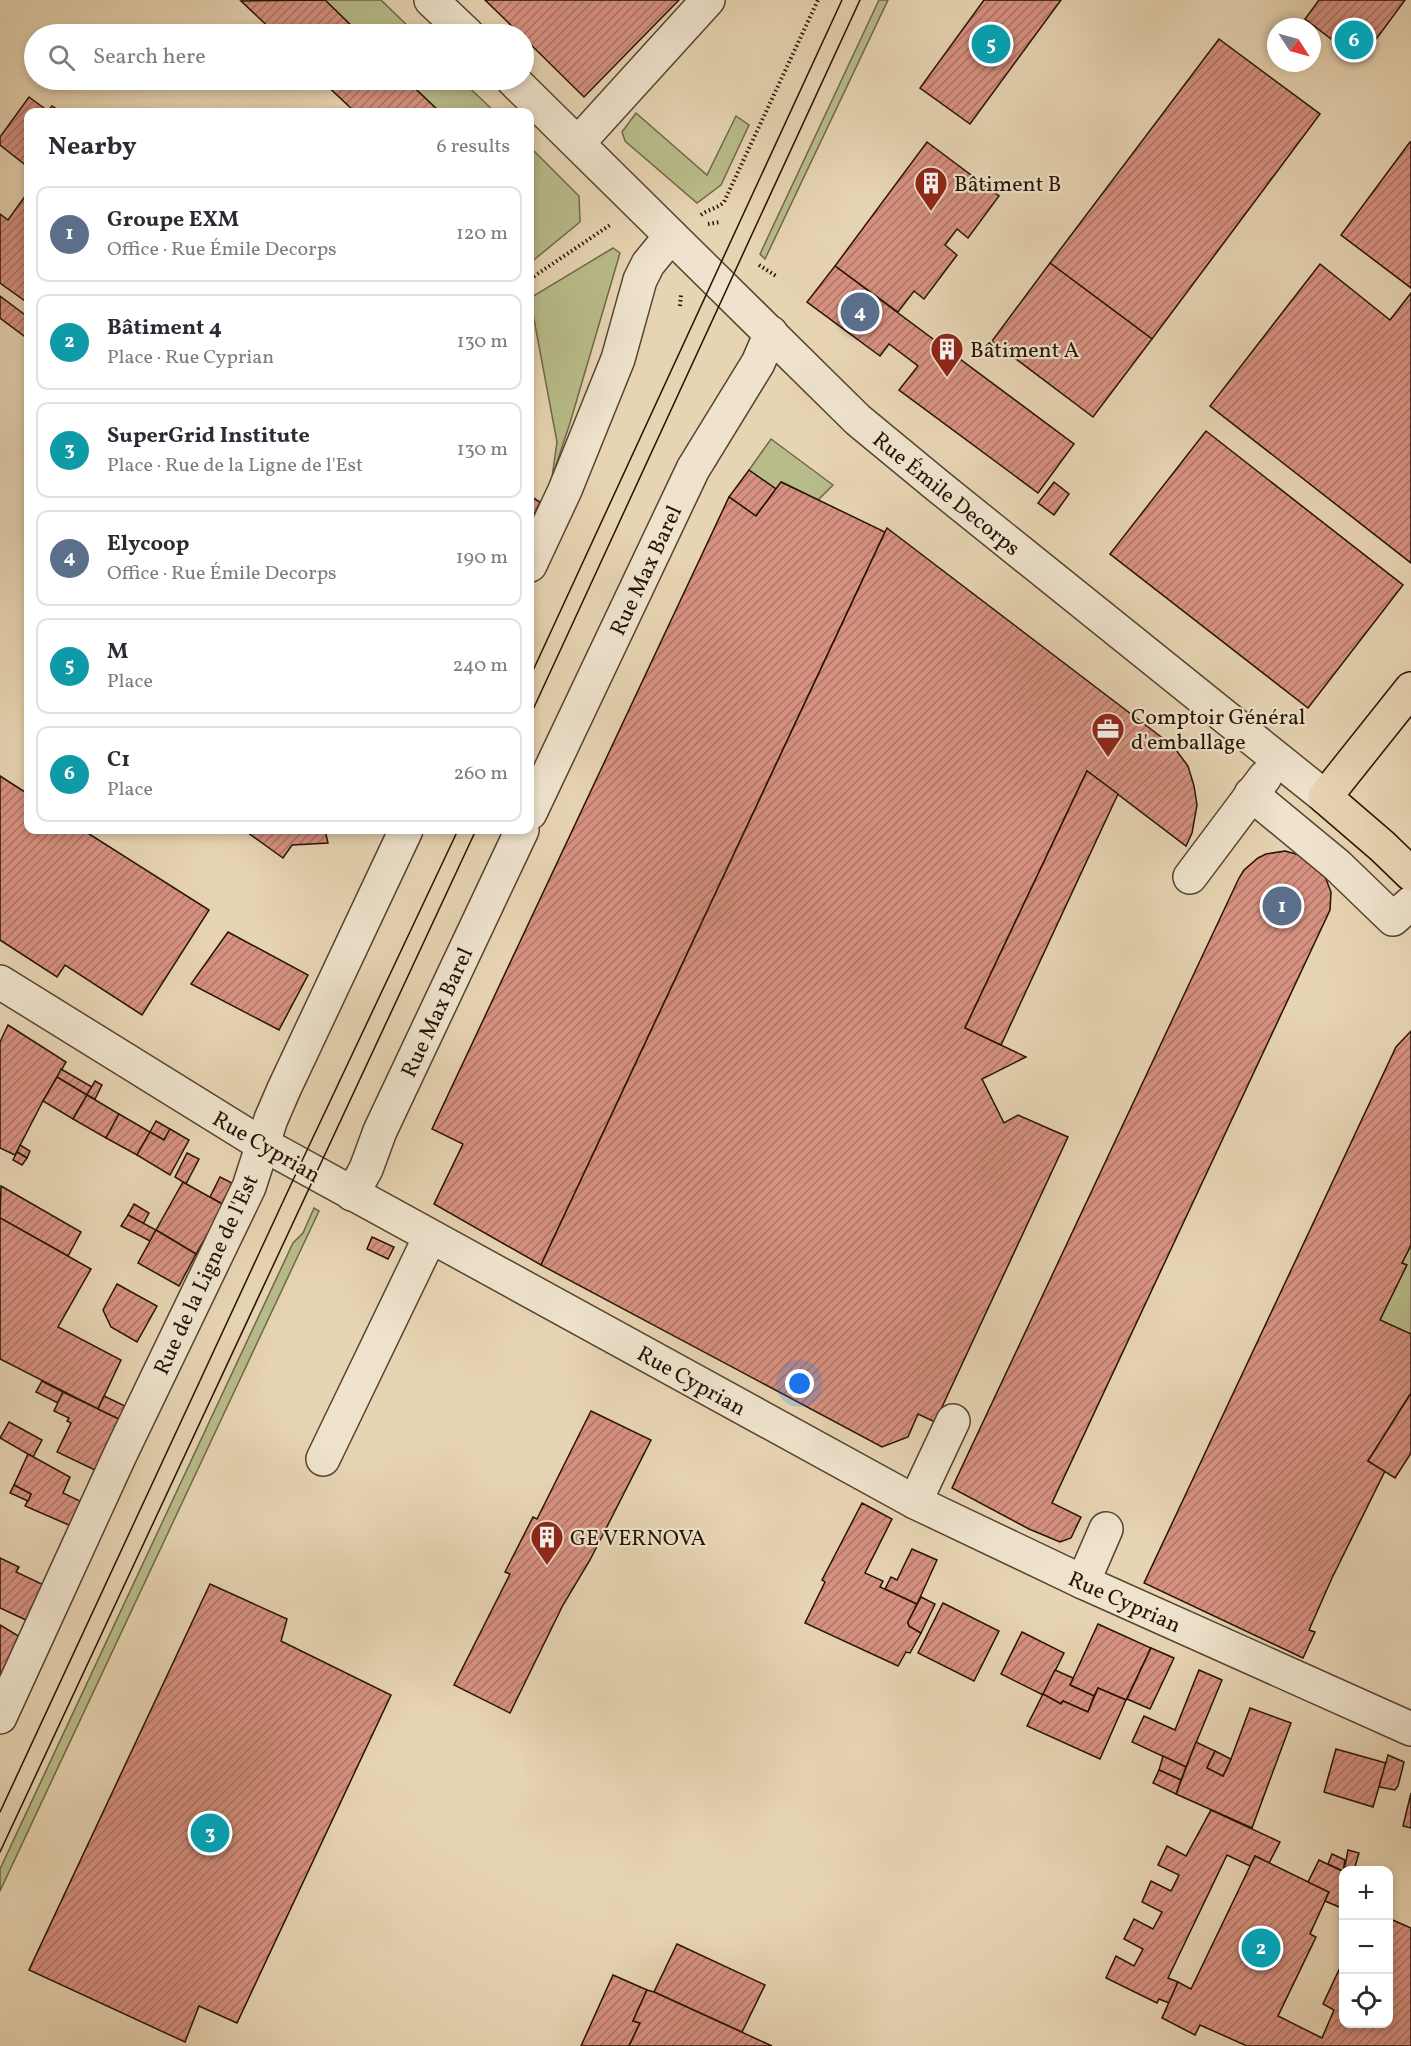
<!DOCTYPE html>
<html lang="en">
<head>
<meta charset="utf-8">
<style>
  body { margin:0; font-family:Vollkorn,serif; background:#f7f7f7; color:#2b2b33 }
  .controls { position:absolute; right:18px; bottom:18px; display:grid; overflow:hidden; border-radius:12px; box-shadow:0 3px 9px #0003 }
  .controls button { width:54px; height:54px; display:grid; place-items:center; padding:0; border:0; border-bottom:2px solid #e1e1e2; background:#fff; color:#2b2b33; font:30px sans-serif }
  .compass { position:absolute; left:1267px; top:18px; width:54px; height:54px; border-radius:50%; background:#fff; box-shadow:0 3px 9px #0003; rotate:126deg }
  .you { position:absolute; left:800px; top:1384px; width:21px; height:21px; margin:-15px; border:4px solid #fff; border-radius:50%; background:#1a73e8; box-shadow:0 0 0 9px #1a73e833 }
  .badge { display:grid; place-items:center; width:39px; height:39px; border-radius:50%; background:#0b8043; color:#fff; font-size:20px; font-weight:700 }
  .pin { position:absolute; translate:-50% -50%; border:3px solid #fff; box-shadow:0 2px 6px #0006 }
  .list { margin:0; padding:0; list-style:none }
  h2 { display:flex; justify-content:space-between; align-items:center; height:78px; margin:0; padding:0 24px; font-size:26px }
  h2 small { font-size:20px; font-weight:400; color:#7c7c81 }
  .list li { display:grid; grid-template-columns:39px 1fr auto; gap:18px; align-items:center; box-sizing:border-box; height:96px; margin:0 12px 12px; padding:0 12px; border:2px solid #e1e1e2; border-radius:12px }
  .list b { display:block; font-size:22px; white-space:nowrap }
  .list p { margin:0; font-size:20px; white-space:nowrap; color:#7c7c81 }
  .list em { font-size:20px; font-style:normal; color:#7c7c81 }
  .icon { flex:none; width:33px; height:33px; fill:none; stroke:currentColor; stroke-width:2; stroke-linecap:round; stroke-linejoin:round }
  .map { position:relative; flex:none; width:1411px; height:2046px; overflow:hidden }
  .search { position:absolute; background:#fff; box-shadow:0 3px 9px #0003; left:24px; top:24px; width:510px; height:66px; display:flex; align-items:center; gap:15px; box-sizing:border-box; padding:0 21px; border-radius:33px; color:#7c7c81; font-size:22px }
  .panel { position:absolute; background:#fff; box-shadow:0 3px 9px #0003; left:24px; top:108px; width:510px; height:726px; border-radius:12px }
  .map>svg:first-child { display:block }
  .grass { fill:#b8bc8a; stroke:#6f6847; stroke-width:1.5 }
  .building { fill:url(#building-hatch); stroke:#261304; stroke-width:1.5 }
  .lines { fill:none; stroke-linecap:round; stroke-linejoin:round }
  .minor-casing { stroke:#564330; stroke-width:36 }
  .major-casing { stroke:#261304; stroke-width:36 }
  .path { stroke:#261304; stroke-width:4; stroke-dasharray:1.5 3; stroke-linecap:butt }
  .minor { stroke:#efe3cd; stroke-width:33 }
  .major { stroke:#e7d4b2; stroke-width:33 }
  .tram { stroke:#261304; stroke-width:1.5 }
  .labels { text-anchor:middle; stroke-width:4.5; stroke-linejoin:round; paint-order:stroke }
  .poi-label { font-size:22px; fill:#261304; stroke:#efe3cd; text-anchor:start }
  .street-label { font-size:22px; fill:#261304; stroke:#efe3cd }
</style>
</head>
<body>
<div class="map">
<svg width="1411" height="2046" viewBox="0 0 1411 2046">
  <defs>
    <pattern id="building-hatch" width="6" height="6" patternUnits="userSpaceOnUse" patternTransform="scale(1.5)"><rect width="6" height="6" fill="#d79181"/><path d="M-1 1l2-2M0 6l6-6M5 7l2-2" fill="none" stroke="#ae7567"/></pattern>
  </defs>
  <rect width="100%" height="100%" fill="#e7d4b2"/>
  <filter id="stains"><feTurbulence type="fractalNoise" baseFrequency=".00333" numOctaves="4"/><feColorMatrix values="0 0 0 0 .2 0 0 0 0 .09 0 0 0 0 .02 0 0 0 .5 -.17"/></filter>
  <radialGradient id="worn" r=".72"><stop offset=".6" stop-color="#630" stop-opacity="0"/><stop offset="1" stop-color="#630" stop-opacity=".3"/></radialGradient>
  <g class="grass">
    <polygon points="325,0 381,0 416,34 360,34"/>
    <polygon points="879,0 888,0 765,259 760,254"/>
    <polygon points="406,80 461,80 495,112 440,112"/>
    <polygon points="636,113 707,175 736,116 749,125 721,185 697,203 625,141 622,132"/>
    <polygon points="530,147 579,196 580,222 530,263"/>
    <polygon points="613,248 620,253 570,423 552,477 557,442 530,298"/>
    <polygon points="771,439 833,485 818,500 782,482 776,489 749,470"/>
    <polygon points="314,1208 319,1211 0,1891 0,1869 293,1243 303,1233"/>
    <polygon points="1411,1245 1411,1334 1380,1320 1406,1265 1402,1263"/>
  </g>
  <g class="building">
    <polygon points="325,0 360,34 276,34 241,1"/>
    <polygon points="485,0 679,0 584,97 524,38 524,34 520,34"/>
    <polygon points="984,0 1061,0 970,124 920,88"/>
    <polygon points="1319,0 1405,0 1360,61 1305,19"/>
    <polygon points="1219,39 1320,114 1152,339 1050,263"/>
    <polygon points="321,80 406,80 440,112 355,112"/>
    <polygon points="29,97 48,111 52,106 61,112 28,112 28,167 0,145 0,137"/>
    <polygon points="927,142 999,196 968,238 957,229 945,245 957,255 924,299 914,291 898,312 835,266"/>
    <polygon points="1410,142 1411,142 1411,288 1341,235"/>
    <polygon points="28,192 28,303 0,283 0,214 8,220"/>
    <polygon points="1050,263 1152,339 1093,417 992,341"/>
    <polygon points="1320,264 1390,320 1411,293 1411,563 1210,406"/>
    <polygon points="835,266 1074,444 1038,493 899,390 918,366 889,344 880,356 807,302"/>
    <polygon points="0,296 28,317 28,339 0,318"/>
    <polygon points="1206,431 1403,585 1308,708 1110,554"/>
    <polygon points="749,470 776,489 756,516 729,497"/>
    <polygon points="781,482 885,532 541,1265 434,1204 463,1144 432,1129 729,497 756,516"/>
    <polygon points="1054,482 1069,494 1054,515 1038,503"/>
    <polygon points="530,496 540,502 530,524"/>
    <polygon points="887,528 1173,746 1188,766 1194,786 1197,805 1192,833 1186,846 1087,771 965,1028 1026,1057 982,1079 1004,1123 1018,1115 1068,1137 935,1422 918,1414 908,1437 882,1447 541,1265"/>
    <polygon points="1087,771 1118,794 1001,1045 965,1028"/>
    <polygon points="0,776 28,794 28,830 83,830 209,910 142,1015 65,965 57,977 0,940"/>
    <polygon points="244,830 325,830 328,843 292,845 283,858"/>
    <polygon points="1285,851 1303,856 1324,874 1331,892 1330,910 1052,1503 1081,1517 1071,1538 1060,1542 1029,1529 952,1488 1239,878 1244,870 1258,858 1266,854"/>
    <polygon points="228,932 308,975 279,1030 191,984"/>
    <polygon points="8,1025 66,1062 43,1101 15,1155 0,1148 0,1042"/>
    <polygon points="1411,1031 1411,1245 1402,1263 1407,1265 1380,1320 1411,1334 1411,1393 1368,1461 1385,1471 1332,1578 1309,1630 1315,1632 1303,1658 1144,1583 1396,1047"/>
    <polygon points="61,1069 92,1087 87,1095 57,1077"/>
    <polygon points="57,1077 87,1095 73,1119 43,1101"/>
    <polygon points="95,1081 102,1085 95,1099 87,1095"/>
    <polygon points="87,1095 119,1114 106,1138 73,1119"/>
    <polygon points="119,1114 150,1132 137,1155 106,1138"/>
    <polygon points="156,1121 170,1129 164,1140 150,1132"/>
    <polygon points="170,1129 189,1140 170,1175 137,1155 150,1132 164,1140"/>
    <polygon points="20,1145 30,1151 27,1158 17,1152"/>
    <polygon points="17,1152 27,1158 22,1165 13,1160"/>
    <polygon points="187,1153 199,1159 186,1184 175,1177"/>
    <polygon points="220,1177 232,1183 222,1204 210,1197"/>
    <polygon points="183,1182 224,1205 196,1254 156,1230"/>
    <polygon points="1,1186 81,1232 68,1256 0,1218"/>
    <polygon points="134,1204 149,1213 143,1224 128,1215"/>
    <polygon points="128,1215 156,1230 150,1241 121,1226"/>
    <polygon points="0,1218 91,1269 58,1327 121,1360 98,1409 0,1359"/>
    <polygon points="156,1230 196,1254 179,1286 138,1263"/>
    <polygon points="372,1237 394,1247 388,1259 367,1249"/>
    <polygon points="117,1284 157,1306 137,1342 111,1327 103,1310"/>
    <polygon points="42,1381 63,1392 58,1403 36,1392"/>
    <polygon points="63,1392 119,1419 95,1470 57,1452 71,1423 67,1421 69,1418 54,1411"/>
    <polygon points="1411,1393 1411,1453 1395,1478 1368,1461"/>
    <polygon points="104,1396 125,1406 119,1419 98,1409"/>
    <polygon points="591,1411 651,1440 590,1560 563,1605 510,1713 454,1685 510,1574 505,1572 533,1517 537,1519"/>
    <polygon points="9,1422 42,1440 33,1457 0,1438"/>
    <polygon points="28,1454 70,1477 63,1493 82,1502 71,1526 25,1506 31,1494 14,1485"/>
    <polygon points="14,1485 31,1494 28,1501 10,1493"/>
    <polygon points="862,1503 892,1519 865,1573 883,1581 880,1587 917,1604 908,1622 909,1626 921,1633 910,1653 906,1652 898,1666 805,1623 825,1582 822,1580"/>
    <polygon points="912,1549 937,1560 917,1604 885,1589 891,1577 897,1580"/>
    <polygon points="0,1558 19,1567 16,1572 44,1585 28,1621 0,1608"/>
    <polygon points="210,1584 287,1619 281,1641 391,1695 237,2023 199,2006 185,2042 29,1970"/>
    <polygon points="921,1597 935,1604 921,1633 909,1626 908,1622"/>
    <polygon points="943,1603 999,1631 974,1681 918,1653"/>
    <polygon points="1098,1624 1151,1648 1126,1700 1098,1688 1094,1696 1070,1685"/>
    <polygon points="0,1625 20,1637 0,1677"/>
    <polygon points="1022,1632 1064,1653 1043,1695 1001,1674"/>
    <polygon points="1151,1648 1174,1658 1150,1709 1127,1699"/>
    <polygon points="1055,1670 1073,1678 1070,1685 1094,1696 1088,1712 1063,1701 1061,1704 1043,1694"/>
    <polygon points="1199,1670 1222,1680 1186,1767 1132,1742 1144,1716 1175,1730"/>
    <polygon points="1098,1688 1126,1700 1100,1759 1027,1726 1043,1694 1061,1704 1063,1701 1088,1712"/>
    <polygon points="1250,1708 1291,1723 1252,1828 1176,1794 1196,1742 1215,1751 1207,1768 1223,1776 1231,1759"/>
    <polygon points="1336,1749 1386,1763 1373,1807 1324,1792"/>
    <polygon points="1215,1751 1231,1759 1223,1776 1207,1768"/>
    <polygon points="1388,1755 1404,1762 1398,1786 1395,1790 1379,1787"/>
    <polygon points="1163,1756 1186,1767 1181,1780 1159,1770"/>
    <polygon points="1159,1770 1181,1780 1176,1794 1153,1783"/>
    <polygon points="1411,1793 1411,1828 1403,1826"/>
    <polygon points="1211,1810 1280,1842 1269,1863 1255,1856 1250,1866 1227,1855 1168,1978 1178,1982 1169,2003 1159,1999 1157,2003 1106,1978 1116,1956 1134,1966 1143,1949 1124,1939 1134,1919 1153,1929 1162,1912 1142,1902 1151,1881 1171,1891 1179,1875 1158,1865 1167,1846 1186,1856"/>
    <polygon points="1348,1850 1359,1853 1354,1870 1344,1871"/>
    <polygon points="1332,1854 1345,1860 1343,1871 1328,1864"/>
    <polygon points="1255,1856 1329,1892 1310,1934 1316,1937 1278,2016 1322,2038 1334,2010 1323,2004 1344,1959 1344,2024 1388,2024 1388,1918 1411,1928 1411,2046 1247,2046 1200,2025 1195,2035 1162,2018 1178,1982 1191,1989"/>
    <polygon points="1319,1860 1344,1872 1344,1909 1325,1901 1329,1892 1308,1882"/>
    <polygon points="677,1944 765,1985 742,2032 654,1992"/>
    <polygon points="613,1975 647,1990 633,2021 640,2023 629,2046 581,2046"/>
    <polygon points="647,1990 654,1992 772,2046 629,2046 640,2023 633,2021"/>
  </g>
  <g class="lines">
    <defs>
      <g id="minor">
        <polyline points="431,0 467,34"/>
        <polyline points="513,80 858,420 938,486 1325,797"/>
        <polyline points="578,143 708,0"/>
        <polyline points="530,565 565,490 618,359 640,280 648,264 671,236"/>
        <polyline points="1251,794 1337,865 1393,919 1411,903"/>
        <polyline points="530,813 693,469 758,363 771,333"/>
        <polyline points="1190,877 1265,777"/>
        <polyline points="0,982 250,1137 915,1502 1083,1582 1411,1729"/>
        <polyline points="352,1194 366,1169 380,1131 522,830"/>
        <polyline points="323,1459 430,1237"/>
        <polyline points="915,1502 953,1421"/>
        <polyline points="1083,1582 1106,1529"/>
        <polyline points="0,1717 120,1455 249,1187 271,1119 284,1089 406,830"/>
      </g>
      <polyline id="major" points="1411,689 1325,797 1382,846 1411,874"/>
    </defs>
    <use href="#minor" class="minor-casing"/>
    <use href="#major" class="major-casing"/>
    <g class="path">
      <path d="M701 215C708 209 717 209 724 202L818 0"/>
      <polyline points="708,224 720,222"/>
      <polyline points="759,265 776,276"/>
      <polyline points="530,279 610,225"/>
      <polyline points="680,306 681,295"/>
    </g>
    <use href="#minor" class="minor"/>
    <use href="#major" class="major"/>
    <g class="tram">
      <polyline points="530,677 842,0"/>
      <polyline points="530,716 860,0"/>
      <polyline points="0,1812 300,1165 458,830"/>
      <polyline points="0,1852 476,830"/>
    </g>
  </g>
  <defs>
    <symbol id="building-pin" viewBox="-11 -11 22 30"><path d="M0 17L-7.5 6A9.5 9.5 0 1 1 7.5 6Z" fill="#8f2418" stroke="#efe3cd"/><path d="M-4-6H4V6H1V3H-1V6H-4ZM-2.5-4.3h1.7v1.8h-1.7ZM.8-4.3h1.7v1.8H.8ZM-2.5-1h1.7V.8h-1.7ZM.8-1h1.7V.8H.8Z" fill="#fff"/></symbol>
    <symbol id="office-pin" viewBox="-11 -11 22 30"><path d="M0 17L-7.5 6A9.5 9.5 0 1 1 7.5 6Z" fill="#8f2418" stroke="#efe3cd"/><path d="M-6-3h4V-5.5h4V-3h4V5H-6ZM-1-4.5V-3h2v-1.5ZM-6 0V1H6V0Z" fill="#fff"/></symbol>
  </defs>
  <g fill-rule="evenodd">
    <use href="#building-pin" x="912" y="164" width="38" height="52"/>
    <use href="#building-pin" x="928" y="330" width="38" height="52"/>
    <use href="#office-pin" x="1089" y="710" width="38" height="52"/>
    <use href="#building-pin" x="528" y="1518" width="38" height="52"/>
  </g>
  <g class="labels">
    <g class="poi-label">
      <text x="954" y="191">Bâtiment B</text>
      <text x="970" y="357">Bâtiment A</text>
      <text x="1131" y="724">Comptoir Général<tspan x="1131" dy="25">d'emballage</tspan></text>
      <text x="570" y="1545">GE VERNOVA</text>
    </g>
    <g class="street-label">
      <text transform="translate(947 493) rotate(39)" y="8">Rue Émile Decorps</text>
      <text transform="translate(645 570) rotate(-65)" y="8">Rue Max Barel</text>
      <text transform="translate(436 1012) rotate(-65)" y="8">Rue Max Barel</text>
      <text transform="translate(267 1146) rotate(30)" y="8">Rue Cyprian</text>
      <text transform="translate(205 1274) rotate(-65)" y="8">Rue de la Ligne de l'Est</text>
      <text transform="translate(692 1380) rotate(29)" y="8">Rue Cyprian</text>
      <text transform="translate(1125 1601) rotate(24)" y="8">Rue Cyprian</text>
    </g>
  </g>
  <rect width="100%" height="100%" filter="url(#stains)"/>
  <rect width="100%" height="100%" fill="url(#worn)"/>
</svg>
<div class="controls">
<button>+</button>
<button>−</button>
<button><svg class="icon" aria-label="locate" viewBox="0 0 24 24"><circle cx="12" cy="12" r="6"/><path d="M12 2v4M12 18v4M2 12h4M18 12h4"/></svg></button>
</div>
<svg class="compass" viewBox="-18 -18 36 36"><path d="M0-13l5 13h-10z" fill="#e53935"/><path d="M0 13l5-13h-10z" fill="#7c7c81"/></svg>
<div class="you"></div>
<div class="pin badge" style="left:1282px;top:906px;background:#5c6f8a">1</div>
<div class="pin badge" style="left:1261px;top:1948px;background:#0f9aa8">2</div>
<div class="pin badge" style="left:210px;top:1833px;background:#0f9aa8">3</div>
<div class="pin badge" style="left:860px;top:312px;background:#5c6f8a">4</div>
<div class="pin badge" style="left:991px;top:44px;background:#0f9aa8">5</div>
<div class="pin badge" style="left:1354px;top:40px;background:#0f9aa8">6</div>
<div class="search"><svg class="icon" aria-label="search" viewBox="0 0 24 24"><circle cx="10" cy="10" r="6"/><path d="M15 15l6 6"/></svg>Search here</div>
<section class="panel">
<h2>Nearby<small>6 results</small></h2>
<ul class="list">
<li><span class="badge" style="background:#5c6f8a">1</span><div><b>Groupe EXM</b><p>Office · Rue Émile Decorps</p></div><em>120 m</em></li>
<li><span class="badge" style="background:#0f9aa8">2</span><div><b>Bâtiment 4</b><p>Place · Rue Cyprian</p></div><em>130 m</em></li>
<li><span class="badge" style="background:#0f9aa8">3</span><div><b>SuperGrid Institute</b><p>Place · Rue de la Ligne de l'Est</p></div><em>130 m</em></li>
<li><span class="badge" style="background:#5c6f8a">4</span><div><b>Elycoop</b><p>Office · Rue Émile Decorps</p></div><em>190 m</em></li>
<li><span class="badge" style="background:#0f9aa8">5</span><div><b>M</b><p>Place</p></div><em>240 m</em></li>
<li><span class="badge" style="background:#0f9aa8">6</span><div><b>C1</b><p>Place</p></div><em>260 m</em></li>
</ul>
</section>
</div>
</body>
</html>
